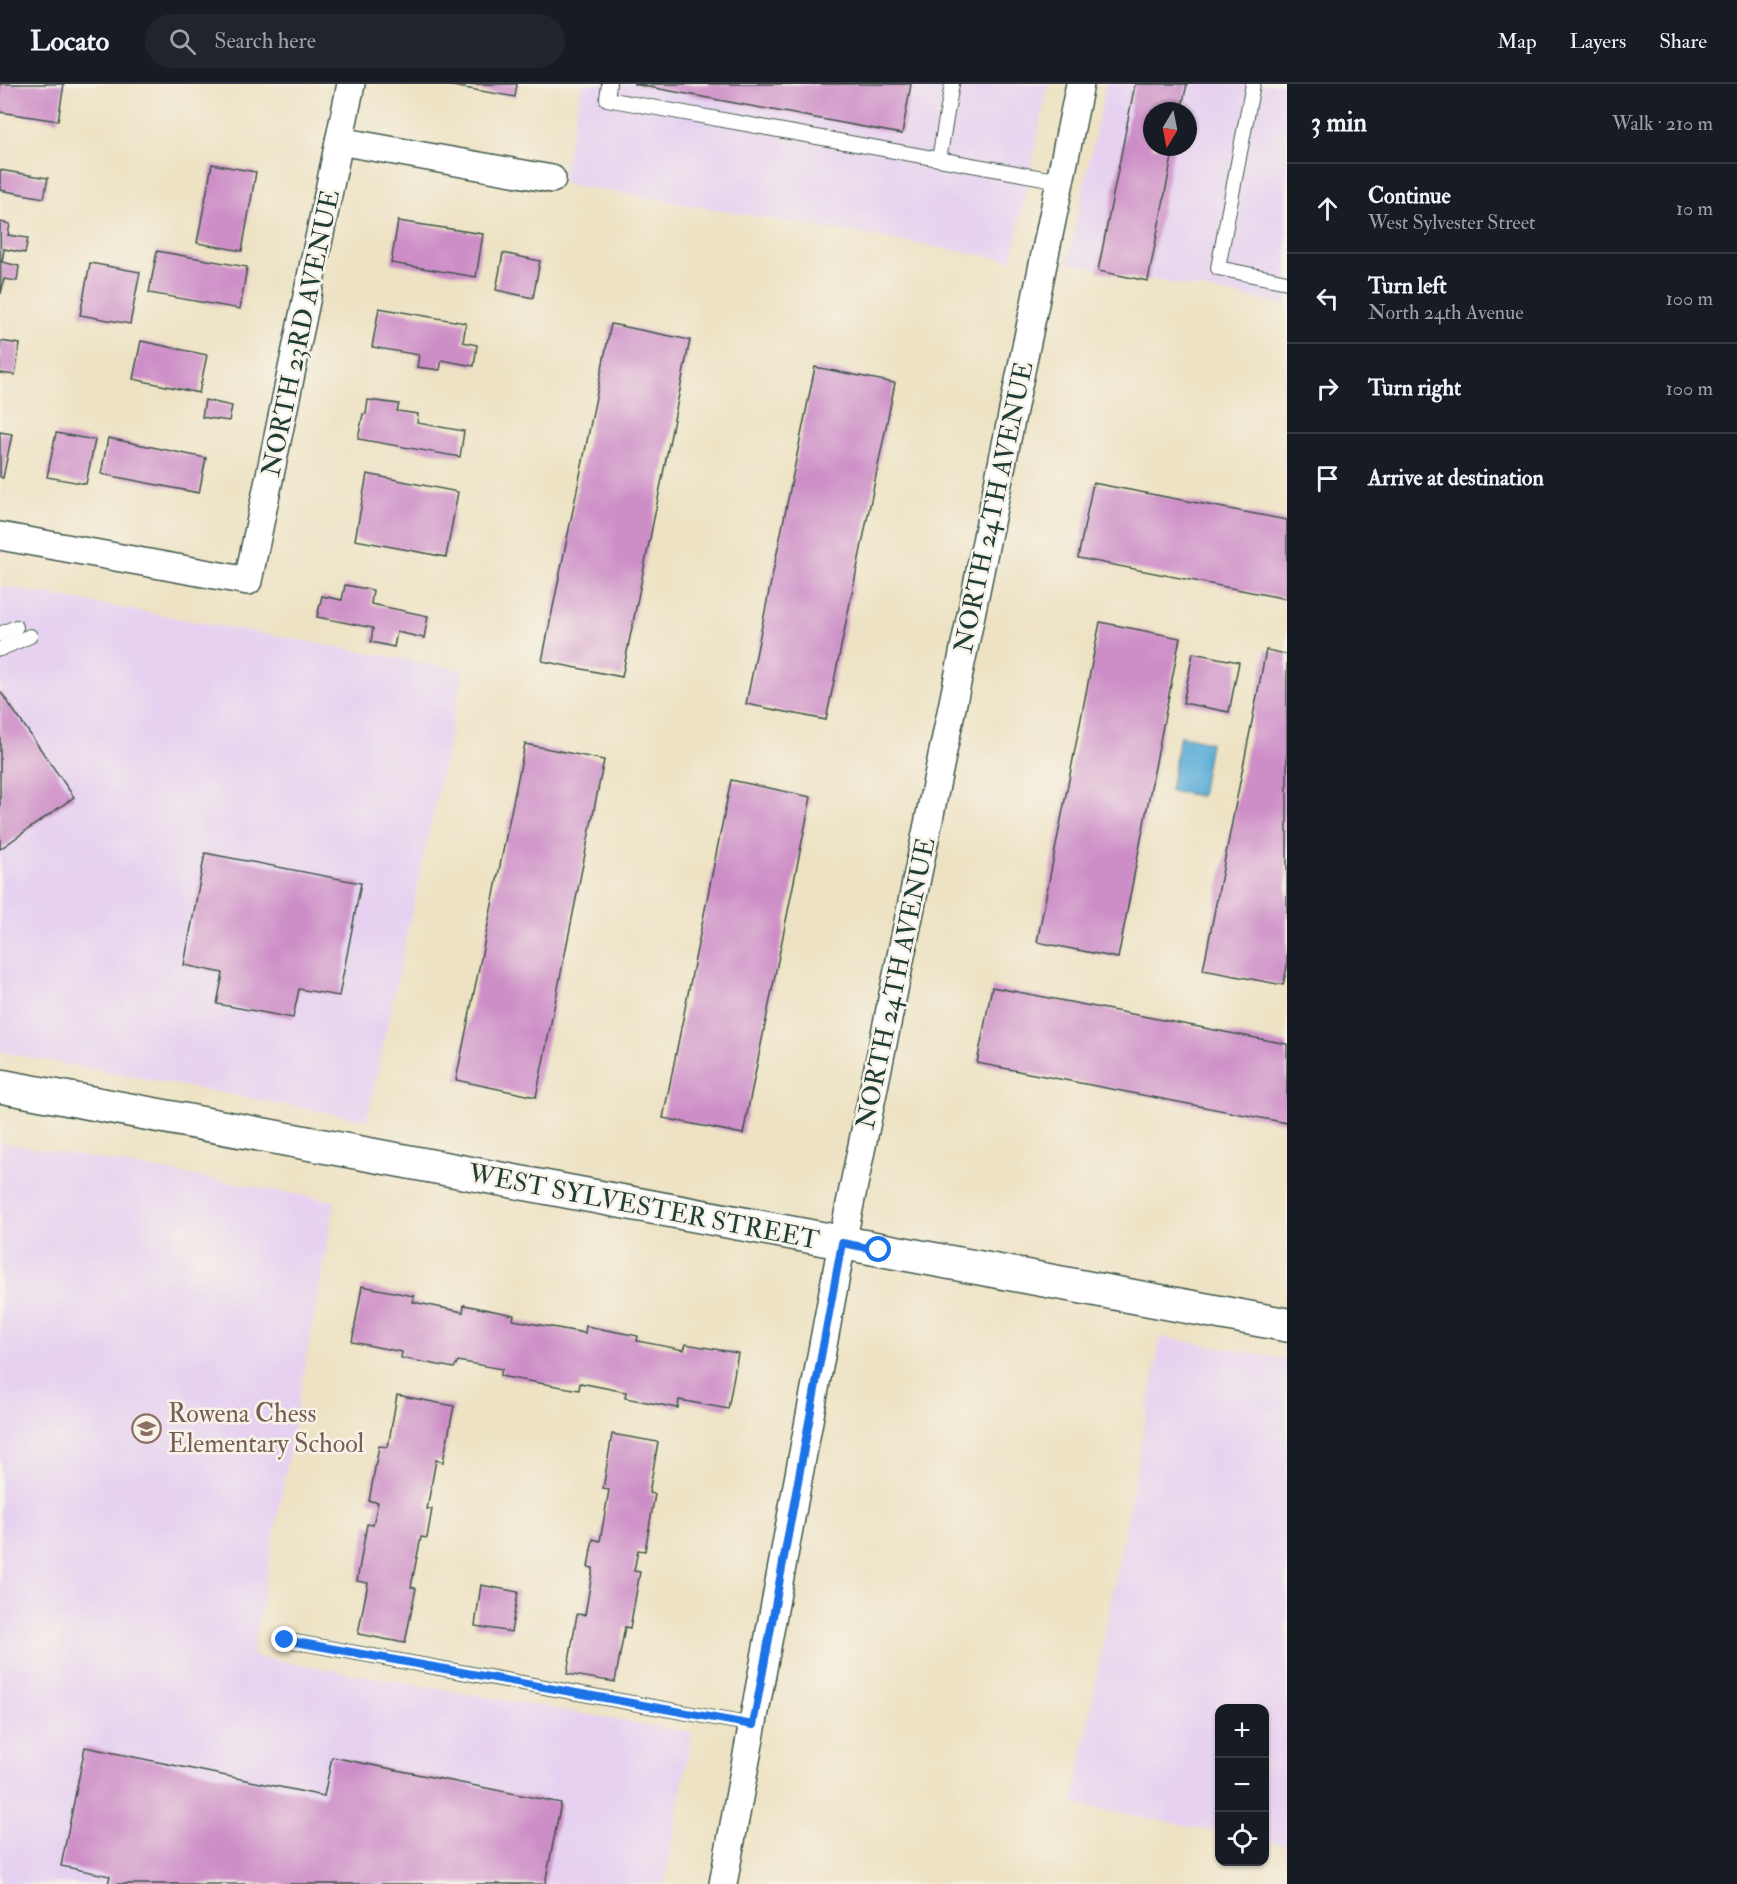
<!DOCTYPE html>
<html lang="en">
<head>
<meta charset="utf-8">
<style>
  body { margin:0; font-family:"IM FELL Double Pica",serif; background:#20242c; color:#f1f3f6 }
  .controls { position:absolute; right:18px; bottom:18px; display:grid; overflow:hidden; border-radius:12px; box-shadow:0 2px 4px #0004 }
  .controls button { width:54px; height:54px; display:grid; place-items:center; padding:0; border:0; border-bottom:2px solid #363941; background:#171b24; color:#f1f3f6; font:30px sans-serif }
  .compass { position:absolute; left:1143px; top:18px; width:54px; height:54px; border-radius:50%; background:#171b24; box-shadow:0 2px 4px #0004; rotate:190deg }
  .stop { position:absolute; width:18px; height:18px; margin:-14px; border:4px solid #1a73e8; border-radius:50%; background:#fff }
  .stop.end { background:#1a73e8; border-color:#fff; box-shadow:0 2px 6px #0008 }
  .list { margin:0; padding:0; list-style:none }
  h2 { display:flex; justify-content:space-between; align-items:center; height:78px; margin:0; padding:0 24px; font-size:26px }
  h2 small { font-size:20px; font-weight:400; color:#9ea1a6 }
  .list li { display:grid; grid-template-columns:39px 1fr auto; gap:18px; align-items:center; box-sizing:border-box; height:90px; padding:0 24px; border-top:2px solid #363941 }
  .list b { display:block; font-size:22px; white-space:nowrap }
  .list p { margin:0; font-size:20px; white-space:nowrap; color:#9ea1a6 }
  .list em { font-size:20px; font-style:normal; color:#9ea1a6 }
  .icon { flex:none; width:33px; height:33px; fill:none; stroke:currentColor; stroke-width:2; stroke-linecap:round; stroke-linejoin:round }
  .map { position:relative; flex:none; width:1287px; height:1800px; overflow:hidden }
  header { display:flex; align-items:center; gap:36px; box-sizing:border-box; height:84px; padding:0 30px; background:#171b24; border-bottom:2px solid #363941 }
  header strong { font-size:28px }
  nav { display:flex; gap:33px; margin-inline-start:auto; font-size:21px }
  .search { width:420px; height:54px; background:#20242c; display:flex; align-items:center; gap:15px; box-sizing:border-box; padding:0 21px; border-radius:33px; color:#9ea1a6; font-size:22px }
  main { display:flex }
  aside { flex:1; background:#171b24 }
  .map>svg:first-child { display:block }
  .built { fill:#e6d2f0; fill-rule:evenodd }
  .water { fill:#5eafd8; stroke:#3e7686; stroke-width:1.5 }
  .building { fill:#cd8ec7 }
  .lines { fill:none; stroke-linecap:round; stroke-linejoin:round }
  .lane-casing { stroke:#3e5649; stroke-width:16 }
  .street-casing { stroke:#3e5649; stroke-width:30 }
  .secondary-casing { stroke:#3e5649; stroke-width:36 }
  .lane { stroke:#fff; stroke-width:14 }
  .street { stroke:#fff; stroke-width:27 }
  .secondary { stroke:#fff; stroke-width:33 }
  .route { stroke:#1a73e8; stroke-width:8 }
  .labels { text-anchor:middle; stroke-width:5; stroke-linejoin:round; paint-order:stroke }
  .street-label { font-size:26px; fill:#1f3d34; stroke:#f7f3e8 }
  .education-label { font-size:26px; fill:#785e54; stroke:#f7f3e8; text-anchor:start }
</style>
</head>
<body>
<header>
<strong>Locato</strong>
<div class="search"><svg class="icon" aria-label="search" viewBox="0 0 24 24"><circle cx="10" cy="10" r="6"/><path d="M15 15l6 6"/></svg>Search here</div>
<nav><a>Map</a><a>Layers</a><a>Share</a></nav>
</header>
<main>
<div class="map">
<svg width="1287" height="1800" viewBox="0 0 1287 1800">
  <rect width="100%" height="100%" fill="#f7f3e8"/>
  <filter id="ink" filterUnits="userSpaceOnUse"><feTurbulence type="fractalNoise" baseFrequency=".0167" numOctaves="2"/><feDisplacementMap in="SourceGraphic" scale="12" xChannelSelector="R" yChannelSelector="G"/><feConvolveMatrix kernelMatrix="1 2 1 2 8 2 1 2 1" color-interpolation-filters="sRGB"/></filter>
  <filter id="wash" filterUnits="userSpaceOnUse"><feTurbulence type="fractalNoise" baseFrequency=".008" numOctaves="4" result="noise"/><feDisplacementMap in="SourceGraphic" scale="24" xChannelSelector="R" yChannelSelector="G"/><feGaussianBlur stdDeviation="1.35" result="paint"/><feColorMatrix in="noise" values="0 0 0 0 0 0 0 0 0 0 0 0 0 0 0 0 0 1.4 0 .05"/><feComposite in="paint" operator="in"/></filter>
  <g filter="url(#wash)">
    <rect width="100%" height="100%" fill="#ede2c3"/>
    <g class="built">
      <polygon points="582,0 1048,0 1012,176 561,99"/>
      <path d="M1106 0H1287V221L1067 179ZM1152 27H1188V63H1152Z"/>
      <polygon points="0,502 464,586 367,1036 0,968"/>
      <polygon points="0,1058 335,1117 252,1572 692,1649 664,1800 0,1800"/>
      <polygon points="1161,1253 1287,1275 1287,1761 1265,1757 1264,1624 1220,1624 1219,1748 1073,1720"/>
    </g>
    <polygon class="water" points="1180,652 1210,658 1201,712 1170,707"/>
    <g id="blocks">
      <g class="building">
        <polygon points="0,0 64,0 58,37 0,28"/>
        <polygon points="441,0 517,0 515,13"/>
        <polygon points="633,0 911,0 902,50"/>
        <polygon points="1135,0 1187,0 1181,27 1152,27 1152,63 1174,63 1148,197 1098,187"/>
        <polygon points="212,80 256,88 242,167 197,159"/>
        <polygon points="0,86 48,94 44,114 0,106"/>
        <polygon points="398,137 483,150 476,193 391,179"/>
        <polygon points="0,138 10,140 8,151 28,154 25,169 4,165 2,178 19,182 17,197 4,195 1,210"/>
        <polygon points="157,167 247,183 240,225 149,209"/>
        <polygon points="503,169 540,177 533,214 496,206"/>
        <polygon points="90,179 140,188 130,240 80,231"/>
        <polygon points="379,224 466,239 463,258 477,261 474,282 442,276 440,286 417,283 419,271 372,263"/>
        <polygon points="611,240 690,256 622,593 542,577"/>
        <polygon points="0,257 20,260 15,291 0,289"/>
        <polygon points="141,257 207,271 199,309 133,295"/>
        <polygon points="815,283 895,299 826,636 746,620"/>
        <polygon points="205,316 232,322 229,337 202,333"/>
        <polygon points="368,316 399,320 397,327 418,330 417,339 464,347 460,373 358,355 363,330 366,330"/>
        <polygon points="0,348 12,350 3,394 0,393"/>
        <polygon points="56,349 95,356 86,400 47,393"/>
        <polygon points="108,354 206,374 199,409 101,390"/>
        <polygon points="367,390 458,408 446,473 355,456"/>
        <polygon points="1093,399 1287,436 1287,515 1078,474"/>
        <polygon points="345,501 373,506 371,520 428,532 424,554 397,548 394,563 371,558 373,544 317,533 322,512 342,516"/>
        <polygon points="1100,538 1180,554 1118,874 1037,858"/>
        <polygon points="1266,566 1287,570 1287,883 1283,901 1203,886"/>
        <polygon points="1193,569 1239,578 1229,628 1183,619"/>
        <polygon points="0,607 74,713 0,765"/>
        <polygon points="525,660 604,676 536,1013 456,996"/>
        <polygon points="731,696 811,713 743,1050 663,1034"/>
        <polygon points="205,769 361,799 339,912 299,905 293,934 217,920 223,889 184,881"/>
        <polygon points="992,903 1287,960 1287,1039 977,979"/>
        <polygon points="362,1202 414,1212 413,1218 463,1228 464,1221 514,1231 513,1236 585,1249 586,1242 638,1252 637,1257 684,1266 686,1260 738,1269 728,1325 679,1316 678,1324 625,1314 626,1308 580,1299 579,1306 500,1292 502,1285 458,1277 454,1284 401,1274 402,1268 352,1258"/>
        <polygon points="397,1311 454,1322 443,1378 436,1376 427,1425 432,1425 427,1454 421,1453 411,1503 416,1504 405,1559 358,1550 368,1499 357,1497 367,1440 373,1441 378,1418 369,1417 379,1362 388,1363"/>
        <polygon points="612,1350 658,1358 649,1409 655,1410 645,1467 638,1466 634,1487 640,1488 630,1544 625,1543 615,1598 567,1590 577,1530 585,1531 593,1484 588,1483 593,1455 600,1457 609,1406 603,1405"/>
        <polygon points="481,1501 518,1508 511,1548 475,1542"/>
        <polygon points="85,1663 324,1712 332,1673 561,1719 545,1800 108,1800 110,1792 61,1782"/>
      </g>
    </g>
  </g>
  <g filter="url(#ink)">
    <use href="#blocks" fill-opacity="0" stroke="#3e5649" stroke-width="1.5"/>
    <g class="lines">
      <defs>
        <g id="lane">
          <polyline points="609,0 607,15 1060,97"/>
          <polyline points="1253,0 1218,184 1287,198"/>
          <polyline points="939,75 952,0"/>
          <polyline points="0,550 16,543"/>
          <polyline points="0,565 30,552"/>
          <polyline points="285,1556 753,1641"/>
        </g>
        <g id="street">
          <polyline points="339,57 552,95"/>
          <polyline points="0,452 248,497 351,0"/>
          <polyline points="723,1800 842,1159 1080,0"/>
        </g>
        <polyline id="secondary" points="0,1002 1287,1241"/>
      </defs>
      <use href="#lane" class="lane-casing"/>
      <use href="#street" class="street-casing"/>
      <use href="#secondary" class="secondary-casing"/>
      <use href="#lane" class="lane"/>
      <use href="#street" class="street"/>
      <use href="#secondary" class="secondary"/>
    </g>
  </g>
  <g class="lines" filter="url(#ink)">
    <polyline class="route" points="285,1556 753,1641 842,1159 879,1166"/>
  </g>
  <defs>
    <symbol id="school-ring" viewBox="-11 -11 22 22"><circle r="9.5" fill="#f7f3e8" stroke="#8d6e63" stroke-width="1.5"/><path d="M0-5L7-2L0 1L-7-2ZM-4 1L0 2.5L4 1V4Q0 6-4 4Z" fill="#8d6e63"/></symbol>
  </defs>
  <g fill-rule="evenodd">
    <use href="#school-ring" x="130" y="1328" width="33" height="33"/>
  </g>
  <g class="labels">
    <g class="street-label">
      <text transform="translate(300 249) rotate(-78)" y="9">NORTH 23RD AVENUE</text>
      <text transform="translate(993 423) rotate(-78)" y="9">NORTH 24TH AVENUE</text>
      <text transform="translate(895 899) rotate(-78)" y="9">NORTH 24TH AVENUE</text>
      <text transform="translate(644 1122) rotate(11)" y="9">WEST SYLVESTER STREET</text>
    </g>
    <g class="education-label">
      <text x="168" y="1338">Rowena Chess<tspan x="168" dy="30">Elementary School</tspan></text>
    </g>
  </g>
</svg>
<div class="controls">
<button>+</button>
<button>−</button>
<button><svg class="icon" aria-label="locate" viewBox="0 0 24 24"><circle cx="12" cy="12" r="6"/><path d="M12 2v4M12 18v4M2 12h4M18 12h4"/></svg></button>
</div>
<svg class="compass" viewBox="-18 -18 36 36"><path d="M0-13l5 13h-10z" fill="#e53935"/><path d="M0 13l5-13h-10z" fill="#9ea1a6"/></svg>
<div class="stop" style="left:879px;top:1166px"></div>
<div class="stop end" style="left:285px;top:1556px"></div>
</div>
<aside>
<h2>3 min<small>Walk · 210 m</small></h2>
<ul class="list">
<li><svg class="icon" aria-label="ahead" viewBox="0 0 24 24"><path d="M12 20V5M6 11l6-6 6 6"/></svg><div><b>Continue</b><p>West Sylvester Street</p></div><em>10 m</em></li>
<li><svg class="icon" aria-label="left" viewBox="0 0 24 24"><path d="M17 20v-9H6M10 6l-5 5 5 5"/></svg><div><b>Turn left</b><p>North 24th Avenue</p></div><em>100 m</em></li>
<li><svg class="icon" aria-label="right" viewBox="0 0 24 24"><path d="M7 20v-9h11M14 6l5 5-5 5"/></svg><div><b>Turn right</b></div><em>100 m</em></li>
<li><svg class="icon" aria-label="arrive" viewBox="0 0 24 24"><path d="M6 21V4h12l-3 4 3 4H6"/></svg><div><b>Arrive at destination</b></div></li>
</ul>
</aside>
</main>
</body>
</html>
